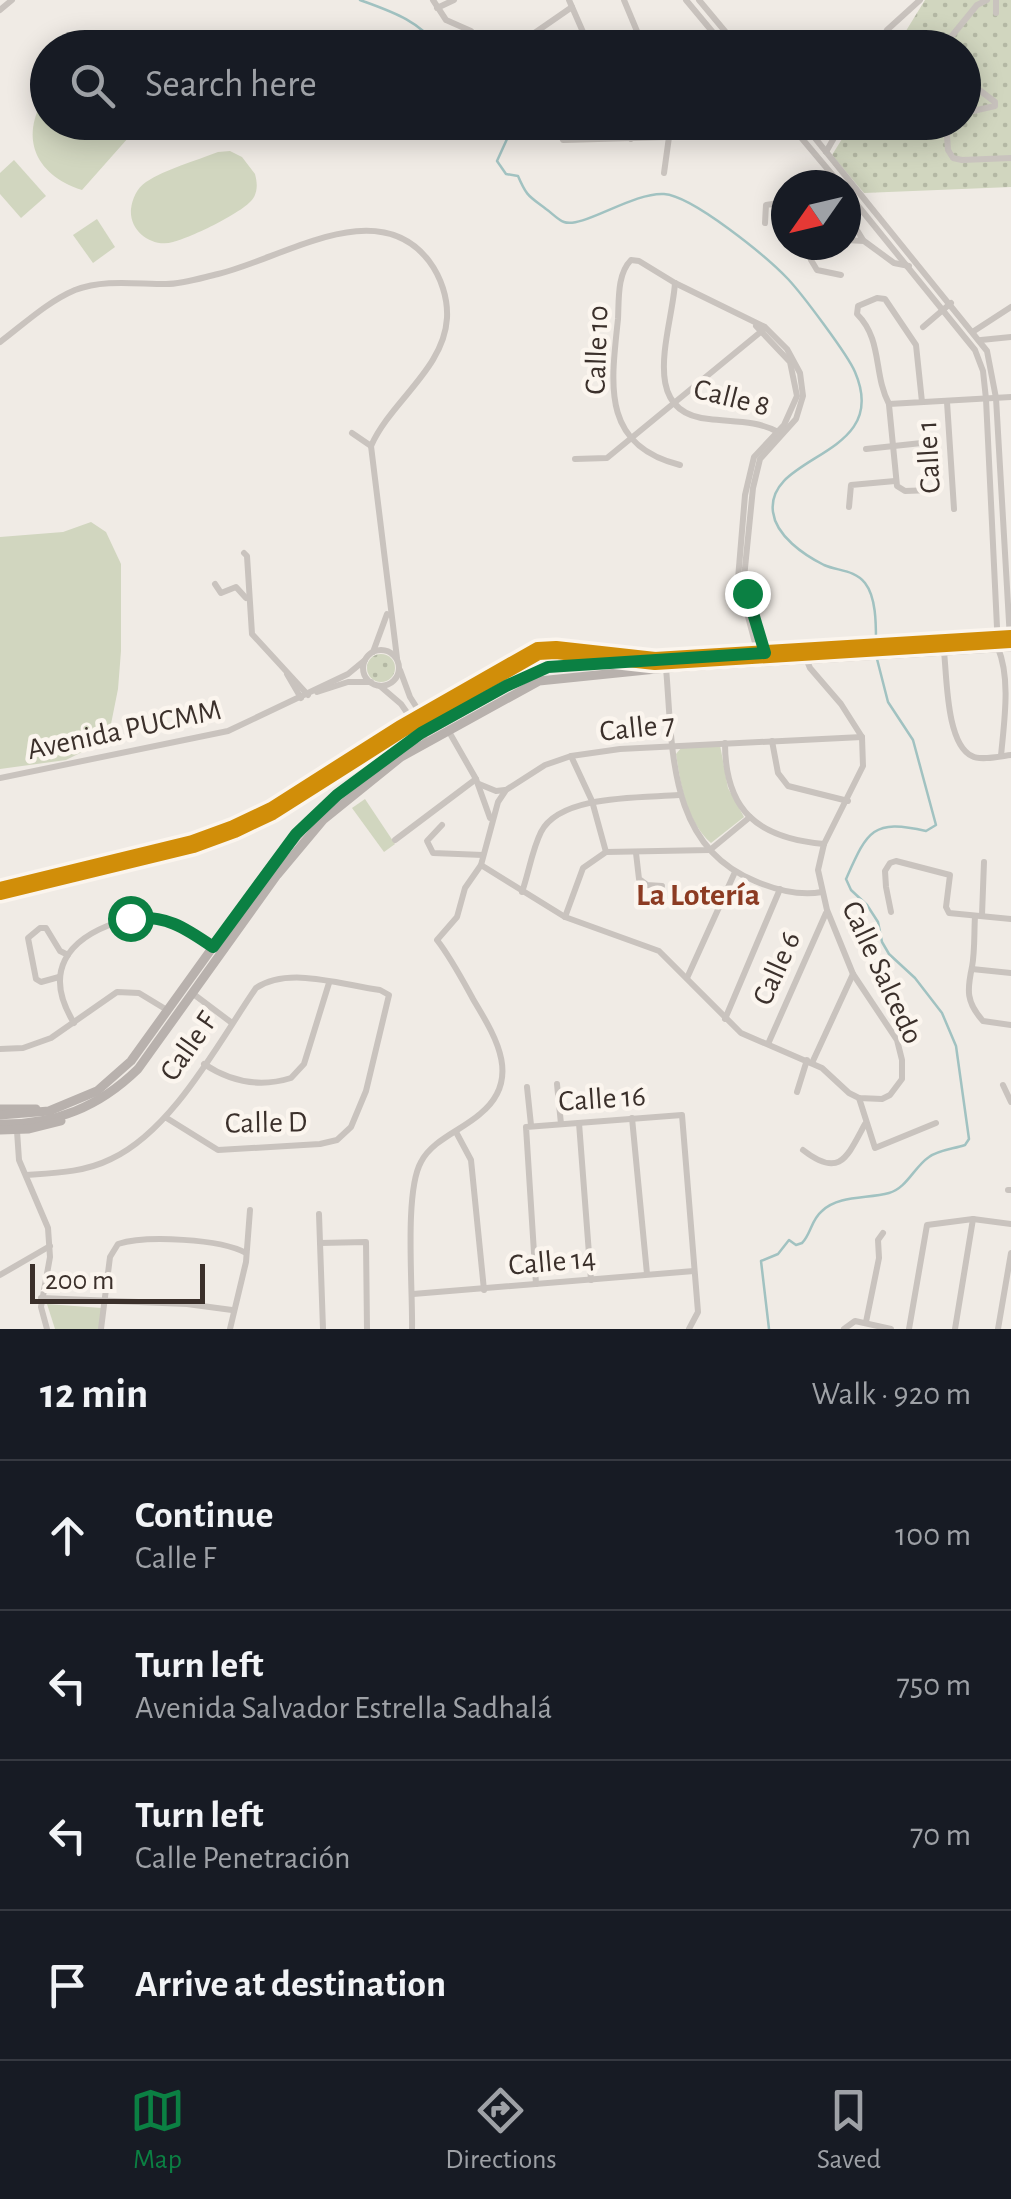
<!DOCTYPE html>
<html lang="en">
<head>
<meta charset="utf-8">
<style>
  body { margin:0; font-family:"Alegreya Sans",sans-serif; background:#242831; color:#f1f3f6 }
  .compass { position:absolute; left:771px; top:170px; width:90px; height:90px; border-radius:50%; background:#171b24; box-shadow:0 5px 25px #0003; rotate:236deg }
  .scale { position:absolute; left:30px; bottom:25px; width:175px; box-sizing:border-box; padding-left:10px; border:5px solid #3b302b; border-top:0; font-size:28px; line-height:35px; white-space:nowrap; color:#3b302b; -webkit-text-stroke:8px #fbf5ee; paint-order:stroke }
  .stop { position:absolute; width:30px; height:30px; margin:-22px; border:8px solid #0b8043; border-radius:50%; background:#fff }
  .stop.end { background:#0b8043; border-color:#fff; box-shadow:0 2px 10px #0008 }
  .list { margin:0; padding:0; list-style:none }
  h2 { display:flex; justify-content:space-between; align-items:center; height:130px; margin:0; padding:0 40px; font-size:42px }
  h2 small { font-size:32px; font-weight:400; color:#9ea1a6 }
  .list li { display:grid; grid-template-columns:65px 1fr auto; gap:30px; align-items:center; box-sizing:border-box; height:150px; padding:0 40px; border-top:2px solid #363941 }
  .list b { display:block; font-size:38px; white-space:nowrap }
  .list p { margin:0; font-size:32px; white-space:nowrap; color:#9ea1a6 }
  .list em { font-size:32px; font-style:normal; color:#9ea1a6 }
  .icon { flex:none; width:55px; height:55px; fill:none; stroke:currentColor; stroke-width:2; stroke-linecap:round; stroke-linejoin:round }
  .map { position:relative; flex:none; width:1011px; height:1329px; overflow:hidden }
  .search { position:absolute; background:#171b24; box-shadow:0 5px 25px #0003; left:30px; right:30px; top:30px; height:110px; display:flex; align-items:center; gap:25px; box-sizing:border-box; padding:0 35px; border-radius:55px; color:#9ea1a6; font-size:38px }
  .sheet { height:730px; background:#171b24 }
  nav { display:flex; justify-content:space-around; align-items:center; box-sizing:border-box; height:140px; border-top:2px solid #363941; background:#171b24; font-size:28px; color:#9ea1a6 }
  nav a { display:grid; justify-items:center; gap:5px }
  nav .on { color:#0b8043 }
  .map>svg:first-child { display:block }
  .grass { fill:url(#grass-dots) }
  .park { fill:#d1d6bf }
  .lines { fill:none; stroke-linecap:round; stroke-linejoin:round }
  .stream { stroke:#a1c2c1; stroke-width:2.5 }
  .minor { stroke:#c9c3be; stroke-width:6 }
  .major { stroke:#b8b1ad; stroke-width:9 }
  .metro-1-casing { stroke:#fbf5ee; stroke-width:25 }
  .metro-1 { stroke:#d18e09; stroke-width:18 }
  .route { stroke:#0b8043; stroke-width:12 }
  .labels { text-anchor:middle; stroke-width:9; stroke-linejoin:round; paint-order:stroke }
  .street-label { font-size:30px; fill:#3b302b; stroke:#fbf5ee }
  .neighbourhood-label { font-size:32px; font-weight:bold; fill:#8c3b22; stroke:#fbf5ee }
</style>
</head>
<body>
<div class="map">
<svg width="1011" height="1329" viewBox="0 0 1011 1329">
  <defs>
    <pattern id="grass-dots" width="8" height="8" patternUnits="userSpaceOnUse" patternTransform="scale(2.5)"><rect width="8" height="8" fill="#d1d6bf"/><path d="M2 2h.1M6 6h.1" fill="none" stroke="#b4b8a4" stroke-width="1.8" stroke-linecap="round"/></pattern>
  </defs>
  <rect width="100%" height="100%" fill="#f0ebe5"/>
  <g class="grass">
    <polygon points="925,0 1011,0 1011,187 864,193 832,155 852,123 964,122 964,48 896,47"/>
    <circle cx="381" cy="668" r="14"/>
  </g>
  <g class="park">
    <path d="M47 93 48 122 128 123 136 129 82 190C33 174 19 135 47 93Z"/>
    <path d="M230 151 242 157 255 174C257 182 258 189 254 197 247 211 190 238 173 242 152 248 129 231 131 209 132 199 137 188 146 182 166 169 195 161 218 152Z"/>
    <polygon points="14,160 46,196 21,218 0,194 0,173"/>
    <polygon points="97,219 115,247 93,263 73,235"/>
    <polygon points="91,522 106,532 121,564 121,651 118,689 108,739 66,760 0,769 0,537 63,532"/>
    <path d="M720 745 728 788 744 817 711 843C686 820 681 786 676 754L681 748Z"/>
    <polygon points="365,799 395,844 384,852 352,808"/>
    <polygon points="47,1304 102,1308 100,1329 55,1329"/>
  </g>
  <g class="lines">
    <g class="stream">
      <path d="M360 0C390 11 419 20 439 48"/>
      <path d="M496 122 507 139 497 161 506 174 518 176C527 197 529 196 546 209 552 213 558 220 564 222 582 229 633 192 664 194 693 196 767 257 788 279 802 294 848 355 855 372 892 458 765 453 773 512 776 536 804 555 824 565 838 571 855 570 865 583 876 597 876 623 876 641"/>
      <path d="M769 1329 761 1261 778 1254 789 1240 796 1245 802 1243C811 1234 811 1220 822 1211 839 1195 867 1199 889 1193 907 1188 914 1167 929 1157 939 1150 953 1149 965 1145L969 1139 956 1046 942 1013 915 978 889 954 882 942 878 922 867 905 851 890 846 879C867 832 872 818 926 831L936 825 913 740 888 702 877 659"/>
    </g>
    <g class="minor">
      <polyline points="433,0 446,20 471,31"/>
      <polyline points="569,0 590,48"/>
      <polyline points="624,0 644,48"/>
      <polyline points="686,0 726,48"/>
      <polyline points="699,0 739,48"/>
      <polyline points="996,0 996,13"/>
      <polyline points="437,8 454,0"/>
      <polyline points="0,10 12,0"/>
      <polyline points="533,34 572,7"/>
      <polyline points="877,48 887,30 920,0"/>
      <polyline points="942,48 977,5 987,0"/>
      <polyline points="964,113 995,106 995,102 978,89"/>
      <polyline points="554,122 563,140 669,137 696,131"/>
      <polyline points="624,122 631,139"/>
      <polyline points="788,122 841,185"/>
      <polyline points="802,122 987,351 996,398 1010,639"/>
      <polyline points="946,122 948,150 953,158 962,160 1011,158"/>
      <polyline points="826,152 843,122"/>
      <polyline points="664,173 669,137"/>
      <path d="M846 191 975 350 983 371 986 399 998 648C1011 679 1004 722 1001 756"/>
      <polyline points="846,212 863,240"/>
      <polyline points="765,223 766,205 786,202"/>
      <polyline points="846,240 864,241 894,263 909,266"/>
      <polyline points="812,245 811,260 817,270 841,275"/>
      <path d="M675 283C672 330 637 413 709 419 734 422 756 420 778 432"/>
      <polyline points="756,326 790,362 797,396 784,425 754,457 745,495 738,579 758,654"/>
      <polyline points="923,327 951,303"/>
      <polyline points="974,331 1011,307"/>
      <polyline points="981,340 1011,337"/>
      <path d="M0 342C24 324 47 302 75 290 104 279 135 284 166 284 183 284 201 278 218 274 282 259 377 193 429 261 441 277 448 298 447 318 444 369 391 401 371 446L397 658"/>
      <path d="M922 402 916 345 885 299 877 298 858 306 857 314C883 340 873 374 889 404L1011 397"/>
      <polyline points="947,402 954,509"/>
      <polyline points="889,405 897,486 905,491 932,490"/>
      <polyline points="352,433 371,446"/>
      <polyline points="866,449 931,442"/>
      <polyline points="575,459 607,458 763,330"/>
      <path d="M680 465C601 445 611 385 618 319 619 300 617 274 631 260L639 261 675 283 765 327 787 349 800 373 803 396 796 419 760 459 753 488 744 578 765 655"/>
      <polyline points="849,507 851,485 895,481"/>
      <polyline points="244,553 247,556 252,634 308,695"/>
      <polyline points="215,584 221,593 236,587 246,598"/>
      <circle cx="381" cy="668" r="18"/>
      <polyline points="373,652 387,614"/>
      <path d="M944 652C947 676 946 744 972 756 980 761 1002 756 1011 755"/>
      <path d="M666 668C673 747 667 846 755 881 776 890 800 896 822 892"/>
      <polyline points="400,670 410,697 431,730"/>
      <polyline points="287,674 301,698"/>
      <polyline points="380,686 401,704 424,737"/>
      <polyline points="317,692 348,682 371,682"/>
      <polyline points="448,730 476,779 490,818"/>
      <polyline points="772,741 778,773 788,786 848,801"/>
      <path d="M725 743C725 811 758 838 824 844"/>
      <polyline points="571,756 592,801 606,852"/>
      <polyline points="0,778 228,731 348,674 365,660"/>
      <polyline points="479,784 496,791 505,790"/>
      <polyline points="442,825 427,841 433,853 483,855"/>
      <polyline points="395,840 476,779"/>
      <polyline points="636,853 639,879 647,885 662,886"/>
      <polyline points="481,865 565,917 659,951 741,1033 822,1068 849,1093 859,1098 882,1099 890,1095 902,1079 902,1060 897,1040 853,974 827,910 818,870 824,844 863,766 862,737 841,704 810,668 805,656"/>
      <path d="M522 892C529 872 532 850 541 832 560 794 643 798 679 795"/>
      <polyline points="891,912 886,887 885,871 890,863 896,861 950,875 946,907 949,913 1011,919"/>
      <polyline points="982,915 984,862"/>
      <path d="M975 916C974 932 975 951 972 967 967 990 966 1002 983 1021L1011 1025"/>
      <polyline points="565,917 583,868 606,852 710,850 750,817"/>
      <polyline points="972,969 1011,973"/>
      <polyline points="59,977 41,982 36,979 28,938 40,928 46,928 60,951 68,955"/>
      <polyline points="687,978 735,872"/>
      <polyline points="192,993 232,1023"/>
      <polyline points="725,1019 780,889"/>
      <path d="M74 1023C43 973 66 939 118 922 130 918 145 915 157 917 178 922 196 935 213 947"/>
      <polyline points="768,1044 826,913"/>
      <polyline points="0,1049 23,1048 51,1038 117,992 139,993 167,1010"/>
      <polyline points="812,1063 853,974"/>
      <path d="M204 1064C231 1082 259 1088 291 1078L304 1064 329 983"/>
      <polyline points="557,1084 561,1124"/>
      <polyline points="1003,1085 1011,1102"/>
      <polyline points="527,1087 531,1125"/>
      <polyline points="797,1092 807,1060"/>
      <polyline points="859,1098 875,1148 936,1123"/>
      <polyline points="632,1118 647,1274"/>
      <polyline points="579,1123 591,1280"/>
      <polyline points="17,1131 19,1160 48,1228 50,1257 41,1307 47,1329"/>
      <polyline points="456,1132 471,1160 484,1290"/>
      <path d="M803 1150C840 1179 847 1157 865 1124"/>
      <path d="M27 1175C56 1173 85 1172 111 1159 173 1130 218 1043 256 988 289 966 342 985 380 990L389 995 366 1091 351 1127 337 1140 320 1144 218 1150 165 1117"/>
      <polyline points="1008,1190 1011,1190"/>
      <polyline points="319,1214 323,1329"/>
      <polyline points="320,1243 366,1242 367,1329"/>
      <polyline points="0,1275 50,1246"/>
      <polyline points="536,1284 526,1127 682,1115 698,1312 689,1329"/>
      <polyline points="413,1294 694,1271"/>
      <polyline points="41,1298 187,1304 232,1310"/>
      <polyline points="866,1322 879,1258 878,1240 883,1233"/>
      <path d="M101 1329 110 1257 118 1244C146 1235 221 1239 246 1253"/>
      <polyline points="230,1329 246,1262 250,1210"/>
      <path d="M412 1329C413 1290 404 1192 421 1162 432 1140 462 1130 480 1114 523 1079 495 1036 473 999 462 979 451 958 437 940L457 917 465 888 481 865 498 802 506 790 545 765 571 756 620 749 862 737"/>
      <polyline points="844,1329 855,1321 891,1329"/>
      <polyline points="909,1329 927,1225 973,1219 1011,1224"/>
      <polyline points="955,1329 973,1219"/>
      <polyline points="998,1329 1011,1253"/>
    </g>
    <g class="major">
      <polyline points="0,1109 36,1109"/>
      <polyline points="0,1115 49,1111 97,1091 131,1061 269,869 316,814 398,748 537,670 562,665 1011,637"/>
      <path d="M0 1124C55 1125 99 1107 138 1069L277 875 323 820 401 757 539 681 666 668 1011 647"/>
      <polyline points="0,1130 29,1129 61,1121"/>
    </g>
    <defs>
      <polyline id="metro-1" points="0,891 193,844 234,829 272,811 401,729 538,651 556,650 655,661 1011,639"/>
    </defs>
    <use href="#metro-1" class="metro-1-casing"/>
    <use href="#metro-1" class="metro-1"/>
  </g>
  <g class="lines">
    <path class="route" d="M130 918C166 915 184 927 213 947L296 834 337 795 421 733 506 686 548 667 765 653 747 593"/>
  </g>
  <g class="labels">
    <g class="street-label">
      <text transform="translate(596 350) rotate(-88)" y="10">Calle 10</text>
      <text transform="translate(732 397) rotate(14)" y="10">Calle 8</text>
      <text transform="translate(928 457) rotate(-93)" y="10">Calle 1</text>
      <text transform="translate(637 727) rotate(-6)" y="10">Calle 7</text>
      <text transform="translate(124 729) rotate(-12)" y="10">Avenida PUCMM</text>
      <text transform="translate(776 968) rotate(-66)" y="10">Calle 6</text>
      <text transform="translate(883 972) rotate(65)" y="10">Calle Salcedo</text>
      <text transform="translate(188 1046) rotate(-55)" y="10">Calle F</text>
      <text transform="translate(602 1098) rotate(-4)" y="10">Calle 16</text>
      <text transform="translate(266 1122) rotate(-1)" y="10">Calle D</text>
      <text transform="translate(552 1261) rotate(-5)" y="10">Calle 14</text>
    </g>
    <g class="neighbourhood-label">
      <text x="698" y="905">La Lotería</text>
    </g>
  </g>
</svg>
<svg class="compass" viewBox="-18 -18 36 36"><path d="M0-13l5 13h-10z" fill="#e53935"/><path d="M0 13l5-13h-10z" fill="#9ea1a6"/></svg>
<div class="scale">200 m</div>
<div class="stop" style="left:130px;top:918px"></div>
<div class="stop end" style="left:747px;top:593px"></div>
<div class="search"><svg class="icon" aria-label="search" viewBox="0 0 24 24"><circle cx="10" cy="10" r="6"/><path d="M15 15l6 6"/></svg>Search here</div>
</div>
<section class="sheet">
<h2>12 min<small>Walk · 920 m</small></h2>
<ul class="list">
<li><svg class="icon" aria-label="ahead" viewBox="0 0 24 24"><path d="M12 20V5M6 11l6-6 6 6"/></svg><div><b>Continue</b><p>Calle F</p></div><em>100 m</em></li>
<li><svg class="icon" aria-label="left" viewBox="0 0 24 24"><path d="M17 20v-9H6M10 6l-5 5 5 5"/></svg><div><b>Turn left</b><p>Avenida Salvador Estrella Sadhalá</p></div><em>750 m</em></li>
<li><svg class="icon" aria-label="left" viewBox="0 0 24 24"><path d="M17 20v-9H6M10 6l-5 5 5 5"/></svg><div><b>Turn left</b><p>Calle Penetración</p></div><em>70 m</em></li>
<li><svg class="icon" aria-label="arrive" viewBox="0 0 24 24"><path d="M6 21V4h12l-3 4 3 4H6"/></svg><div><b>Arrive at destination</b></div></li>
</ul>
</section>
<nav>
<a class="on"><svg class="icon" aria-label="map" viewBox="0 0 24 24"><path d="M3 6l6-2 6 2 6-2v14l-6 2-6-2-6 2zM9 4v14M15 6v14"/></svg>Map</a>
<a><svg class="icon" aria-label="directions" viewBox="0 0 24 24"><path d="M12 3l9 9-9 9-9-9zM9 14v-3h6M13 9l2 2-2 2"/></svg>Directions</a>
<a><svg class="icon" aria-label="saved" viewBox="0 0 24 24"><path d="M7 4h10v16l-5-4-5 4z"/></svg>Saved</a>
</nav>
</body>
</html>
